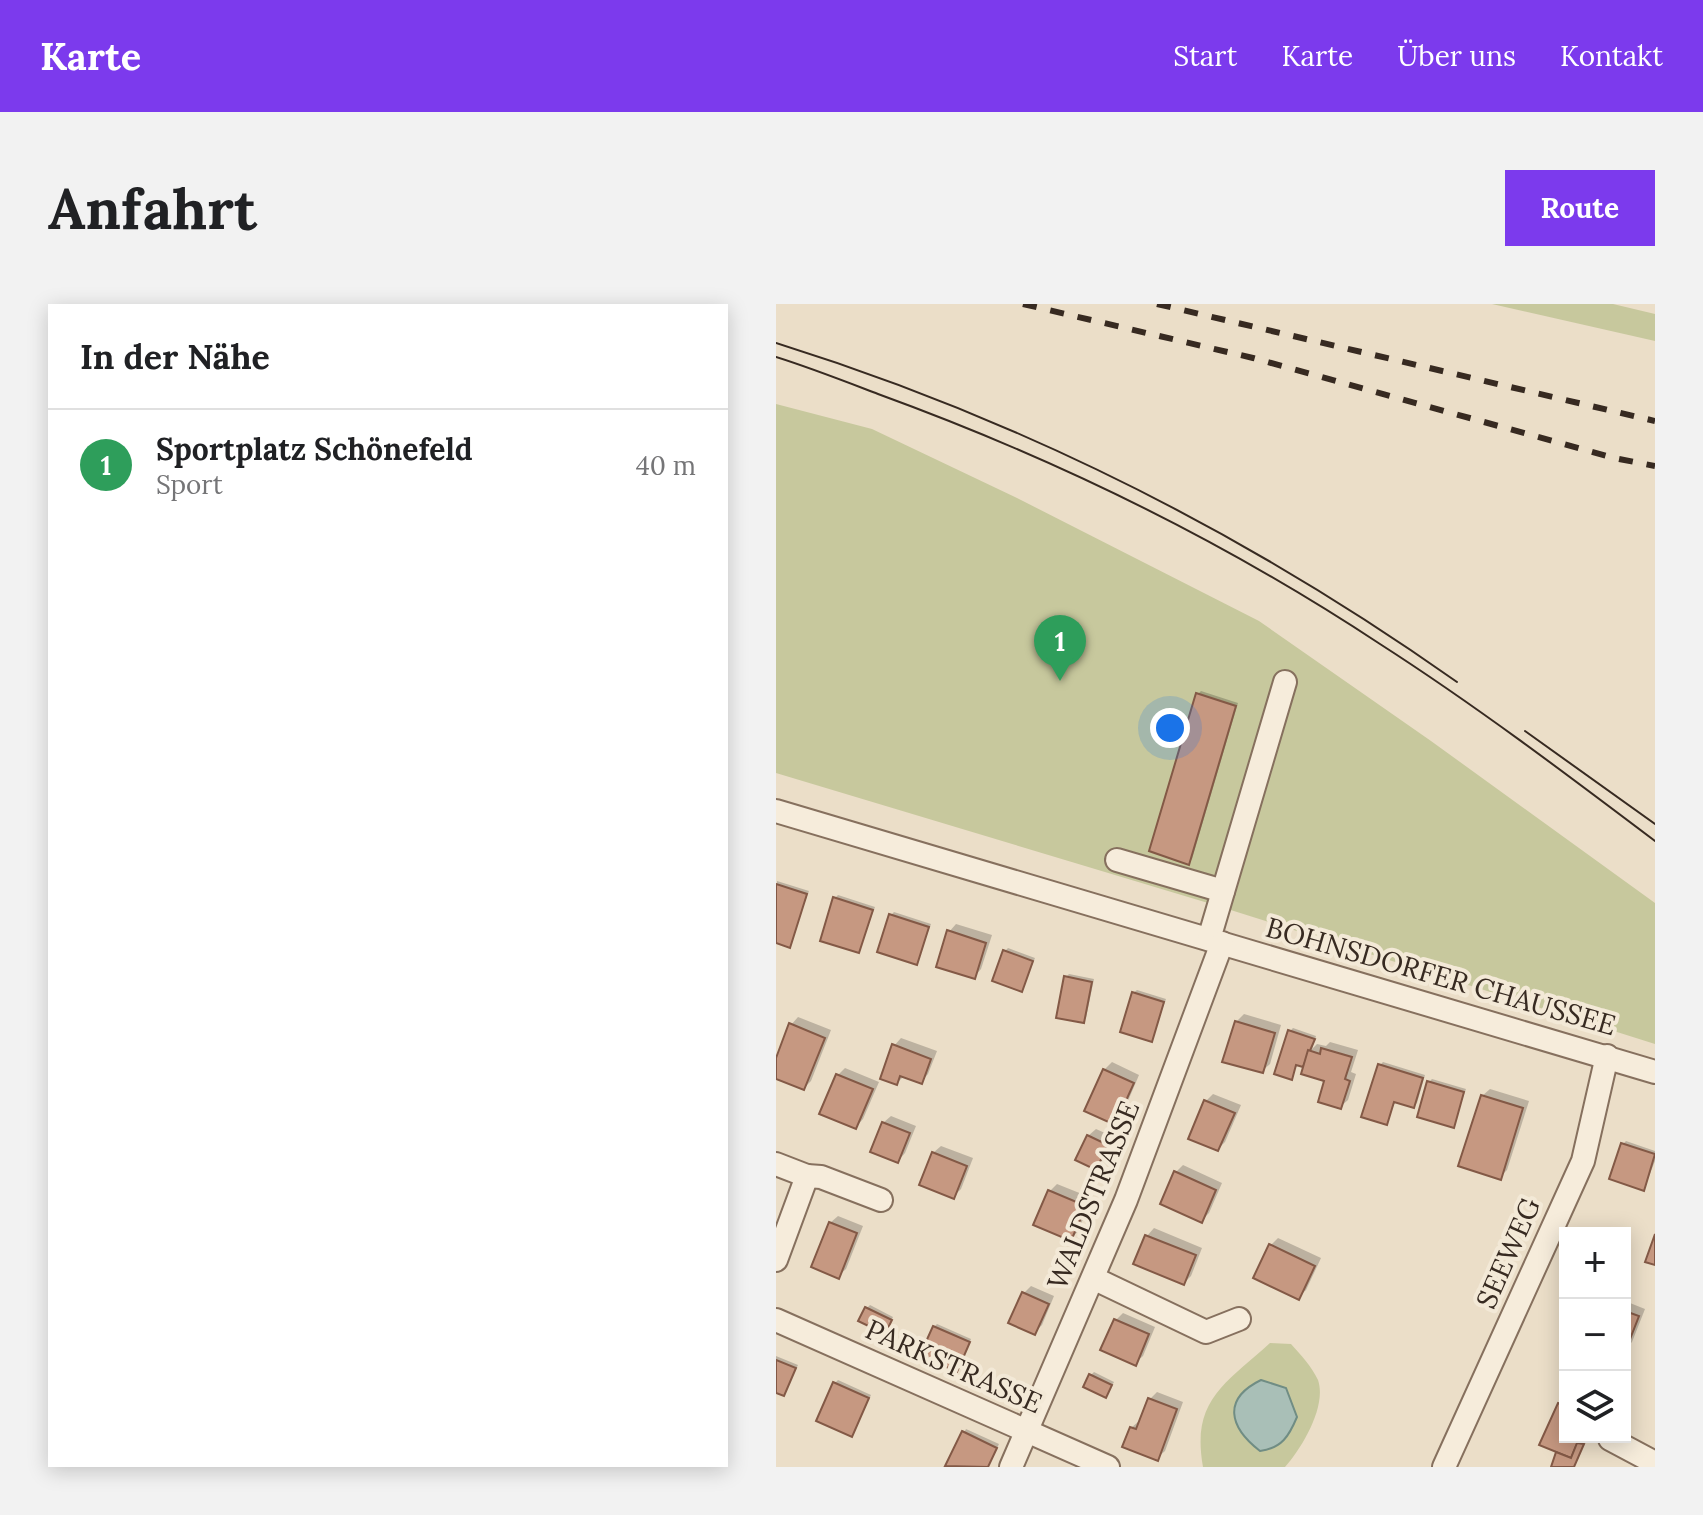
<!DOCTYPE html>
<html lang="de">
<head>
<meta charset="utf-8">
<style>
  body { margin:0; font-family:Lora,serif; background:#f2f2f2; color:#202124 }
  .controls { position:absolute; right:24px; bottom:24px; display:grid; overflow:hidden; border-radius:0px; box-shadow:0 4px 20px #0003 }
  .controls button { width:72px; height:72px; display:grid; place-items:center; padding:0; border:0; border-bottom:2px solid #e0e0e0; background:#fff; color:#202124; font:40px sans-serif }
  .you { position:absolute; left:394px; top:424px; width:28px; height:28px; margin:-20px; border:6px solid #fff; border-radius:50%; background:#1a73e8; box-shadow:0 0 0 12px #1a73e833 }
  .badge { display:grid; place-items:center; width:52px; height:52px; border-radius:50%; background:#7c3aed; color:#fff; font-size:26px; font-weight:700 }
  .pin { position:absolute; translate:-50% -66px; filter:drop-shadow(0 2px 4px #0008) }
  .pin::after { content:''; position:absolute; top:42px; width:28px; height:24px; background:inherit; clip-path:polygon(0 0,100% 0,50% 100%) }
  .list { margin:0; padding:0; list-style:none }
  h2 { display:flex; justify-content:space-between; align-items:center; height:104px; margin:0; padding:0 32px; font-size:34px }
  h2 small { font-size:26px; font-weight:400; color:#757577 }
  .list li { display:grid; grid-template-columns:52px 1fr auto; gap:24px; align-items:center; box-sizing:border-box; height:112px; padding:0 32px; border-top:2px solid #e0e0e0 }
  .list b { display:block; font-size:30px; white-space:nowrap }
  .list p { margin:0; font-size:26px; white-space:nowrap; color:#757577 }
  .list em { font-size:26px; font-style:normal; color:#757577 }
  .icon { flex:none; width:44px; height:44px; fill:none; stroke:currentColor; stroke-width:2; stroke-linecap:round; stroke-linejoin:round }
  .map { position:relative; flex:none; width:879px; height:1163px; overflow:hidden; border-radius:0px }
  header { display:flex; align-items:center; gap:48px; box-sizing:border-box; height:112px; padding:0 40px; background:#7c3aed; color:#fff }
  header strong { font-size:38px }
  nav { display:flex; gap:44px; margin-inline-start:auto; font-size:28px }
  .intro { display:flex; align-items:center; justify-content:space-between; box-sizing:border-box; height:192px; padding:0 48px }
  h1 { margin:0; font-size:56px }
  .button { padding:20px 36px; border-radius:0px; background:#7c3aed; color:#fff; font-size:28px; font-weight:700 }
  main { display:flex; gap:48px; padding:0 48px }
  aside { flex:1; background:#fff; border-radius:0px; box-shadow:0 4px 20px #0003 }
  .map>svg:first-child { display:block }
  .green { fill:#c7c89d }
  .water { fill:#a9bfb7; stroke:#708d84; stroke-width:2 }
  .shadow { fill:#0003 }
  .building { fill:#c69881; stroke:#835946; stroke-width:2 }
  .lines { fill:none; stroke-linecap:round; stroke-linejoin:round }
  .minor-casing { stroke:#86705e; stroke-width:26 }
  .minor { stroke:#f6ecdb; stroke-width:22 }
  .tram { stroke:#372a21; stroke-width:2 }
  .rail { stroke:#372a21; stroke-width:6; stroke-dasharray:14 14; stroke-linecap:butt }
  .labels { text-anchor:middle; stroke-width:8; stroke-linejoin:round; paint-order:stroke }
  .street-label { font-size:28px; fill:#372a21; stroke:#f3e9d7 }
</style>
</head>
<body>
<header>
<strong>Karte</strong>
<nav><a>Start</a><a>Karte</a><a>Über uns</a><a>Kontakt</a></nav>
</header>
<div class="intro"><h1>Anfahrt</h1><a class="button">Route</a></div>
<main>
<aside>
<h2>In der Nähe<small></small></h2>
<ul class="list">
<li><span class="badge" style="background:#2e9e5b">1</span><div><b>Sportplatz Schönefeld</b><p>Sport</p></div><em>40 m</em></li>
</ul>
</aside>
<div class="map">
<svg width="879" height="1163" viewBox="0 0 879 1163">
  <rect width="100%" height="100%" fill="#ebdec8"/>
  <g class="green">
    <polygon points="716,0 837,0 879,10 879,37"/>
    <polygon points="0,100 96,125 241,194 483,317 655,437 879,599 879,740 442,602 0,469"/>
    <path d="M494 1039 515 1040C525 1051 536 1063 542 1076 551 1102 526 1144 509 1163H427C415 1096 449 1080 494 1039Z"/>
  </g>
  <path class="water" d="M485 1076 510 1084 521 1113C513 1132 506 1144 484 1147 453 1123 446 1095 485 1076Z"/>
  <g class="shadow">
    <polygon points="425,387 462,399 416,555 413,558 422,390"/>
    <polygon points="1,577 33,587 13,641 0,637"/>
    <polygon points="62,591 99,603 83,647 59,594"/>
    <polygon points="118,608 155,620 141,658 115,611"/>
    <polygon points="180,620 216,631 205,665 198,673 173,628"/>
    <polygon points="232,644 259,654 246,685 229,647"/>
    <polygon points="293,670 318,675 310,714 307,717 290,673"/>
    <polygon points="361,686 390,695 376,735 357,689"/>
    <polygon points="468,710 505,721 494,760 486,767 460,718"/>
    <polygon points="22,713 55,726 35,777 28,784 0,773 0,759 15,721"/>
    <polygon points="517,724 540,732 536,745 541,740 550,742 554,738 582,746 575,768 580,770 572,796 564,803 551,776 531,756 522,759 515,773 514,727"/>
    <polygon points="125,734 161,747 152,770 145,778 128,772 121,779 118,742"/>
    <polygon points="336,758 363,771 346,811 338,818 328,766"/>
    <polygon points="607,758 649,771 641,799 637,802 620,796 610,819 604,761"/>
    <polygon points="69,764 103,778 87,815 80,823 62,771"/>
    <polygon points="656,775 690,785 677,821 653,778"/>
    <polygon points="714,785 753,797 731,866 724,873 706,792"/>
    <polygon points="437,790 465,801 449,838 442,845 430,797"/>
    <polygon points="115,812 140,822 129,849 122,857 107,819"/>
    <polygon points="320,825 338,833 327,856 320,863 312,832"/>
    <polygon points="850,837 879,847 879,857 868,885 847,840"/>
    <polygon points="165,842 197,854 185,885 178,892 157,849"/>
    <polygon points="407,861 446,879 433,909 425,917 400,868"/>
    <polygon points="281,880 316,894 302,927 295,935 274,887"/>
    <polygon points="62,912 87,922 70,965 62,972 54,919"/>
    <polygon points="378,924 426,944 415,972 408,979 371,932"/>
    <polygon points="502,934 545,954 530,986 522,993 494,942"/>
    <polygon points="255,982 278,992 266,1021 258,1029 248,989"/>
    <polygon points="849,997 869,1005 856,1038 849,1045"/>
    <polygon points="94,1001 117,1013 111,1025 91,1004"/>
    <polygon points="347,1009 379,1023 367,1052 359,1059 340,1016"/>
    <polygon points="161,1020 195,1035 183,1062 158,1023"/>
    <polygon points="0,1052 22,1061 7,1090 0,1087"/>
    <polygon points="318,1068 338,1078 330,1092 315,1071"/>
    <polygon points="62,1076 95,1091 76,1131 59,1079"/>
    <polygon points="381,1088 407,1098 389,1147 381,1154 355,1124 363,1117 365,1118 374,1095"/>
    <polygon points="789,1094 789,1133 806,1133 805,1136 810,1137 798,1163 777,1163 783,1147 783,1100"/>
    <polygon points="190,1125 223,1140 212,1163 172,1161"/>
  </g>
  <g class="building">
    <polygon points="420,389 460,402 413,561 373,547"/>
    <polygon points="0,580 31,590 14,644 0,639"/>
    <polygon points="57,593 97,606 83,649 44,637"/>
    <polygon points="113,610 153,623 141,661 101,648"/>
    <polygon points="171,626 210,639 199,675 160,663"/>
    <polygon points="227,646 257,657 246,688 216,677"/>
    <polygon points="288,672 316,678 308,719 280,714"/>
    <polygon points="356,688 388,698 376,738 344,728"/>
    <polygon points="459,717 499,729 487,769 446,758"/>
    <polygon points="13,719 49,734 28,786 0,775 0,754"/>
    <polygon points="512,726 539,735 527,763 520,761 516,776 498,770"/>
    <polygon points="116,740 155,755 146,780 124,772 121,781 104,775"/>
    <polygon points="545,744 576,753 569,775 574,777 565,805 542,798 548,777 525,770 532,746 544,750"/>
    <polygon points="602,760 647,774 638,804 618,798 611,821 585,813"/>
    <polygon points="327,765 358,779 339,821 308,807"/>
    <polygon points="60,770 97,785 80,825 43,810"/>
    <polygon points="651,777 688,788 678,824 641,813"/>
    <polygon points="705,791 747,804 725,876 682,862"/>
    <polygon points="428,796 459,809 442,847 412,835"/>
    <polygon points="106,818 134,829 122,859 94,848"/>
    <polygon points="311,831 332,841 320,866 299,856"/>
    <polygon points="845,839 879,850 868,887 833,875"/>
    <polygon points="156,848 191,862 178,895 143,881"/>
    <polygon points="398,867 440,886 426,919 384,900"/>
    <polygon points="272,886 310,902 295,937 257,921"/>
    <polygon points="53,918 81,929 63,975 35,963"/>
    <polygon points="879,930 879,961 869,958"/>
    <polygon points="369,931 420,951 408,981 357,960"/>
    <polygon points="493,940 539,962 523,996 477,974"/>
    <polygon points="246,988 273,1000 259,1031 232,1019"/>
    <polygon points="89,1003 116,1016 109,1030 82,1017"/>
    <polygon points="849,1007 863,1012 849,1048"/>
    <polygon points="338,1015 373,1030 360,1062 324,1046"/>
    <polygon points="157,1022 194,1038 181,1068 144,1051"/>
    <polygon points="0,1056 20,1064 8,1092 0,1089"/>
    <polygon points="313,1070 336,1081 330,1094 307,1083"/>
    <polygon points="57,1078 93,1094 76,1133 40,1117"/>
    <polygon points="372,1094 401,1105 382,1157 346,1143 354,1123 360,1125"/>
    <polygon points="782,1099 789,1102 789,1133 804,1133 795,1154 763,1141"/>
    <polygon points="186,1127 221,1144 212,1163 169,1162"/>
    <polygon points="801,1139 808,1140 798,1163 775,1163 780,1148 795,1154"/>
  </g>
  <g class="lines">
    <defs>
      <g id="minor">
        <polyline points="0,507 879,768"/>
        <polyline points="341,556 447,587"/>
        <polyline points="433,635 509,378"/>
        <polyline points="0,860 31,872 0,956"/>
        <polyline points="31,872 45,873 105,896"/>
        <polyline points="317,974 430,1028 463,1015"/>
        <polyline points="0,1016 332,1163"/>
        <polyline points="834,1135 879,1159"/>
        <polyline points="235,1163 350,896 446,639"/>
        <polyline points="668,1163 807,857 831,752"/>
      </g>
    </defs>
    <use href="#minor" class="minor-casing"/>
    <use href="#minor" class="minor"/>
    <g class="tram">
      <path d="M0 39C243 115 473 231 681 378"/>
      <path d="M0 53C35 64 68 77 102 90 278 154 448 237 604 340 699 401 789 469 879 537"/>
      <polyline points="749,427 879,520"/>
    </g>
    <g class="rail">
      <polyline points="247,0 477,54 838,154 879,162"/>
      <polyline points="381,0 879,117"/>
    </g>
  </g>
  <g class="labels">
    <g class="street-label">
      <text transform="translate(665 672) rotate(16)" y="10">BOHNSDORFER CHAUSSEE</text>
      <text transform="translate(317 891) rotate(-68)" y="10">WALDSTRASSE</text>
      <text transform="translate(732 949) rotate(-66)" y="10">SEEWEG</text>
      <text transform="translate(178 1062) rotate(24)" y="10">PARKSTRASSE</text>
    </g>
  </g>
</svg>
<div class="controls">
<button>+</button>
<button>−</button>
<button><svg class="icon" aria-label="layers" viewBox="0 0 24 24"><path d="M12 4l9 5-9 5-9-5zM3 14l9 5 9-5"/></svg></button>
</div>
<div class="you"></div>
<div class="pin badge" style="left:284px;top:377px;background:#2e9e5b">1</div>
</div>
</main>
</body>
</html>
